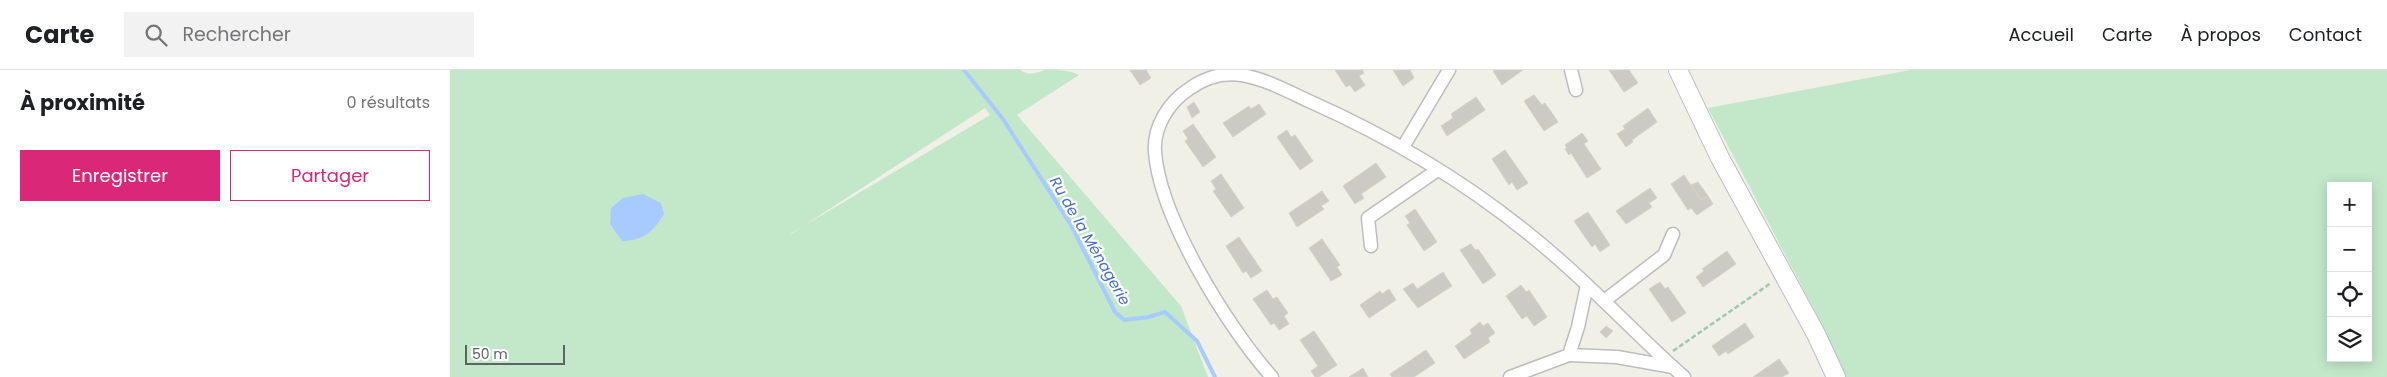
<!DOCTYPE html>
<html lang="fr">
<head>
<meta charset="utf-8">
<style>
  body { margin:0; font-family:Poppins,sans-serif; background:#f2f2f2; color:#202124 }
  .controls { position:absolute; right:15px; bottom:15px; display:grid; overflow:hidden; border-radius:0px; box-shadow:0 2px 12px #0003 }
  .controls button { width:45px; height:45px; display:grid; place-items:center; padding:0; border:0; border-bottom:1px solid #e0e0e0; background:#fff; color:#202124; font:25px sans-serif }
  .scale { position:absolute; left:15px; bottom:12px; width:100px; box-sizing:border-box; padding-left:5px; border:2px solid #5e6167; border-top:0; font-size:14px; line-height:18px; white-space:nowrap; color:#5e6167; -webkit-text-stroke:4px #fff; paint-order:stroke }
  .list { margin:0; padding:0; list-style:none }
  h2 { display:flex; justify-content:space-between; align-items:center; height:65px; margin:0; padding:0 20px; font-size:21px }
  h2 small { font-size:16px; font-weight:400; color:#757577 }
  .actions { display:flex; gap:10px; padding:15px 20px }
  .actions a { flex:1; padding:11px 0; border:1px solid #db2777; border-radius:0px; text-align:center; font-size:18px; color:#db2777 }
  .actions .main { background:#db2777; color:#fff }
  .icon { flex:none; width:28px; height:28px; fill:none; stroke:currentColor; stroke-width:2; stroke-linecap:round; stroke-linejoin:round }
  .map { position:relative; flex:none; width:1937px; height:307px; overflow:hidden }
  header { display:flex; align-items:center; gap:30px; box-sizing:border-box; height:70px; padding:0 25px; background:#fff; border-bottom:1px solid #e0e0e0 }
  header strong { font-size:24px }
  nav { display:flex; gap:28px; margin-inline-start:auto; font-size:18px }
  .search { width:350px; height:45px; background:#f2f2f2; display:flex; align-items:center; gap:12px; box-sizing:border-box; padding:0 18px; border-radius:0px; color:#757577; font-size:19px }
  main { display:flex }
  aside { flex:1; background:#fff }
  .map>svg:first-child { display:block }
  .green { fill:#c3e8c9; fill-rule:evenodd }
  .water { fill:#a8cbff }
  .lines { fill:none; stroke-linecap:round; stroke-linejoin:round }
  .stream { stroke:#a8cbff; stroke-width:4 }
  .building { fill:#cccac4; stroke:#d5d3c5 }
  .street-casing { stroke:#bbbdc2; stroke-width:15 }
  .secondary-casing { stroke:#bcbec4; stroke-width:20 }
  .path { stroke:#9cc9b0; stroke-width:2.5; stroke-dasharray:5 2.5; stroke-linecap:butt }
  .street { stroke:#fff; stroke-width:12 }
  .secondary { stroke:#fff; stroke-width:18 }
  .labels { text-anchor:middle; stroke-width:4.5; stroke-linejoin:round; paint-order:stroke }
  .water-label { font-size:15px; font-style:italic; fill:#4670c7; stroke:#fff }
</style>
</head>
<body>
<header>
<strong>Carte</strong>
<div class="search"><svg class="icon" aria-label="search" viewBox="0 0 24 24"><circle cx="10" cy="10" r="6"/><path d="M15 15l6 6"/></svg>Rechercher</div>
<nav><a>Accueil</a><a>Carte</a><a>À propos</a><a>Contact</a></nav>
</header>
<main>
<aside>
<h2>À proximité<small>0 résultats</small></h2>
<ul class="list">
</ul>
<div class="actions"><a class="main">Enregistrer</a><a>Partager</a></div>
</aside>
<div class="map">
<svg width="1937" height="307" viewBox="0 0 1937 307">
  <rect width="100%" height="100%" fill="#f0f0e7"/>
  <g class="green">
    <path d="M0 0H570C581 7 586 2 597 0 609 0 619 0 629 5L567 45 731 236 758 307H0ZM535 38 540 45 340 164H341Z"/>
    <path d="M1460 0H1937V307H1392L1368 247 1258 38ZM1881 116H1918V288H1881Z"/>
  </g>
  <path class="water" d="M193 124 211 133 214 144C203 162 193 171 172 171L160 154 161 138 173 128Z"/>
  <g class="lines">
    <polyline class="stream" points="514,0 553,49 621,155 665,242 674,250 699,247 715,242 747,271 765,307"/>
  </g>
  <g class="building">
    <polygon points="680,0 696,0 701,8 690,15"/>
    <polygon points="885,0 912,0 914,3 909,6 915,15 905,22 900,15 896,17"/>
    <polygon points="943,0 960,0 964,8 953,16"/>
    <polygon points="1045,0 1073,0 1052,15 1043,1"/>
    <polygon points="1159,0 1179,0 1188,13 1174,22"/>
    <polygon points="1084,25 1092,35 1095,33 1108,52 1094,61 1074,31"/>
    <polygon points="1026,27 1035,40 997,66 991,56 1003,48 1001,44"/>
    <polygon points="744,32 750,42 742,48 737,37"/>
    <polygon points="809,34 816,44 783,67 773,53 799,36 801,39"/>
    <polygon points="1198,38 1207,52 1182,70 1183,72 1176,77 1167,64 1175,59 1173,56"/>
    <polygon points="743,54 766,87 753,97 735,71 738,69 733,61"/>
    <polygon points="837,60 841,67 845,65 863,91 850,100 827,67"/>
    <polygon points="1132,63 1138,71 1134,74 1151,99 1137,108 1121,83 1119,85 1115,79 1117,78 1115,75"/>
    <polygon points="1055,80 1078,113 1067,120 1062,112 1059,115 1042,89"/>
    <polygon points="926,93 936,107 911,124 914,128 905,134 893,116"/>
    <polygon points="771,104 794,138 781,147 763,121 766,119 761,111"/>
    <polygon points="1234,105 1251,130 1258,126 1263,134 1247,145 1241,138 1238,140 1221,114"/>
    <polygon points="1248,112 1258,126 1251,130 1241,115"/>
    <polygon points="1200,118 1207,128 1199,133 1202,137 1176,154 1166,141"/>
    <polygon points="872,121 879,131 871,136 874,139 847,157 839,143"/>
    <polygon points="965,139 987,172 974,181 957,155 960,153 955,146"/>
    <polygon points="1138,142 1160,175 1150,182 1145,174 1142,177 1124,151"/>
    <polygon points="789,167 812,201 801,208 796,201 793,203 776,176"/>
    <polygon points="872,169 890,195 887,197 892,205 881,211 859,178"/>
    <polygon points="1021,174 1025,180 1028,179 1046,205 1033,214 1010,180"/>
    <polygon points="1277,181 1286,194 1253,217 1246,207 1254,201 1252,199"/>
    <polygon points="993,202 1002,216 968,238 953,219 963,213 967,219"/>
    <polygon points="1210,212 1215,219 1218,217 1236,243 1222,252 1199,219"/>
    <polygon points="1071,215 1076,222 1079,220 1097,247 1084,256 1077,246 1072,249 1056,226"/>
    <polygon points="939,219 946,230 919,248 910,235 930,221 932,224"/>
    <polygon points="817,220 823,229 827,227 838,243 834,246 839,254 829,260 824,253 821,255 803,229"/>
    <polygon points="1030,252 1033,256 1038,253 1045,263 1038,268 1040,272 1014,289 1005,276 1022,264 1020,260"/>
    <polygon points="1295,253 1304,267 1278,284 1276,281 1269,286 1262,276"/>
    <polygon points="1156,256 1163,261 1156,268 1150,262"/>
    <polygon points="864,261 887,295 869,307 865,307 861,301 868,296 850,270"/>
    <polygon points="976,280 985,293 964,307 942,307 940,304"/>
    <polygon points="1329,289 1339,303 1332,307 1303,307"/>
    <polygon points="913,298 918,307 899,307"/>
  </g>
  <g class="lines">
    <defs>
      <g id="street">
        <polyline points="1121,0 1126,20"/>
        <polyline points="953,77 999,0"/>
        <polyline points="921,176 918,148 986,101"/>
        <polyline points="1154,231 1214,185 1223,164"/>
        <polyline points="1119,285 1167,287 1223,297"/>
        <path d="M822 307C778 258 710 148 705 82 703 57 719 32 739 19 754 8 773 2 792 5 816 9 839 22 861 32 951 72 1038 126 1112 192 1154 229 1192 270 1234 307"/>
        <polyline points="1060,307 1119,285 1128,257 1137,215"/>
      </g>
      <polyline id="secondary" points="1228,0 1270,88 1366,264 1386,307"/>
    </defs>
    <use href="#street" class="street-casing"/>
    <use href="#secondary" class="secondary-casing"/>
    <polyline class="path" points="1223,281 1321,213"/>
    <use href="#street" class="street"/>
    <use href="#secondary" class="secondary"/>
  </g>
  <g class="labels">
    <g class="water-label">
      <text transform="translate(640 171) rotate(60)" y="5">Ru de la Ménagerie</text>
    </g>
  </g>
</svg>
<div class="controls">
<button>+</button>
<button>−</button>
<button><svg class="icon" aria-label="locate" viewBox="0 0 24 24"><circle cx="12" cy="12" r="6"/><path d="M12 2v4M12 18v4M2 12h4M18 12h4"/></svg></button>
<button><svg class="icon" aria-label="layers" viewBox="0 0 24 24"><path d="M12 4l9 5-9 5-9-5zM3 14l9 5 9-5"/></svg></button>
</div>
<div class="scale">50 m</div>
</div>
</main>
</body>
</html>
